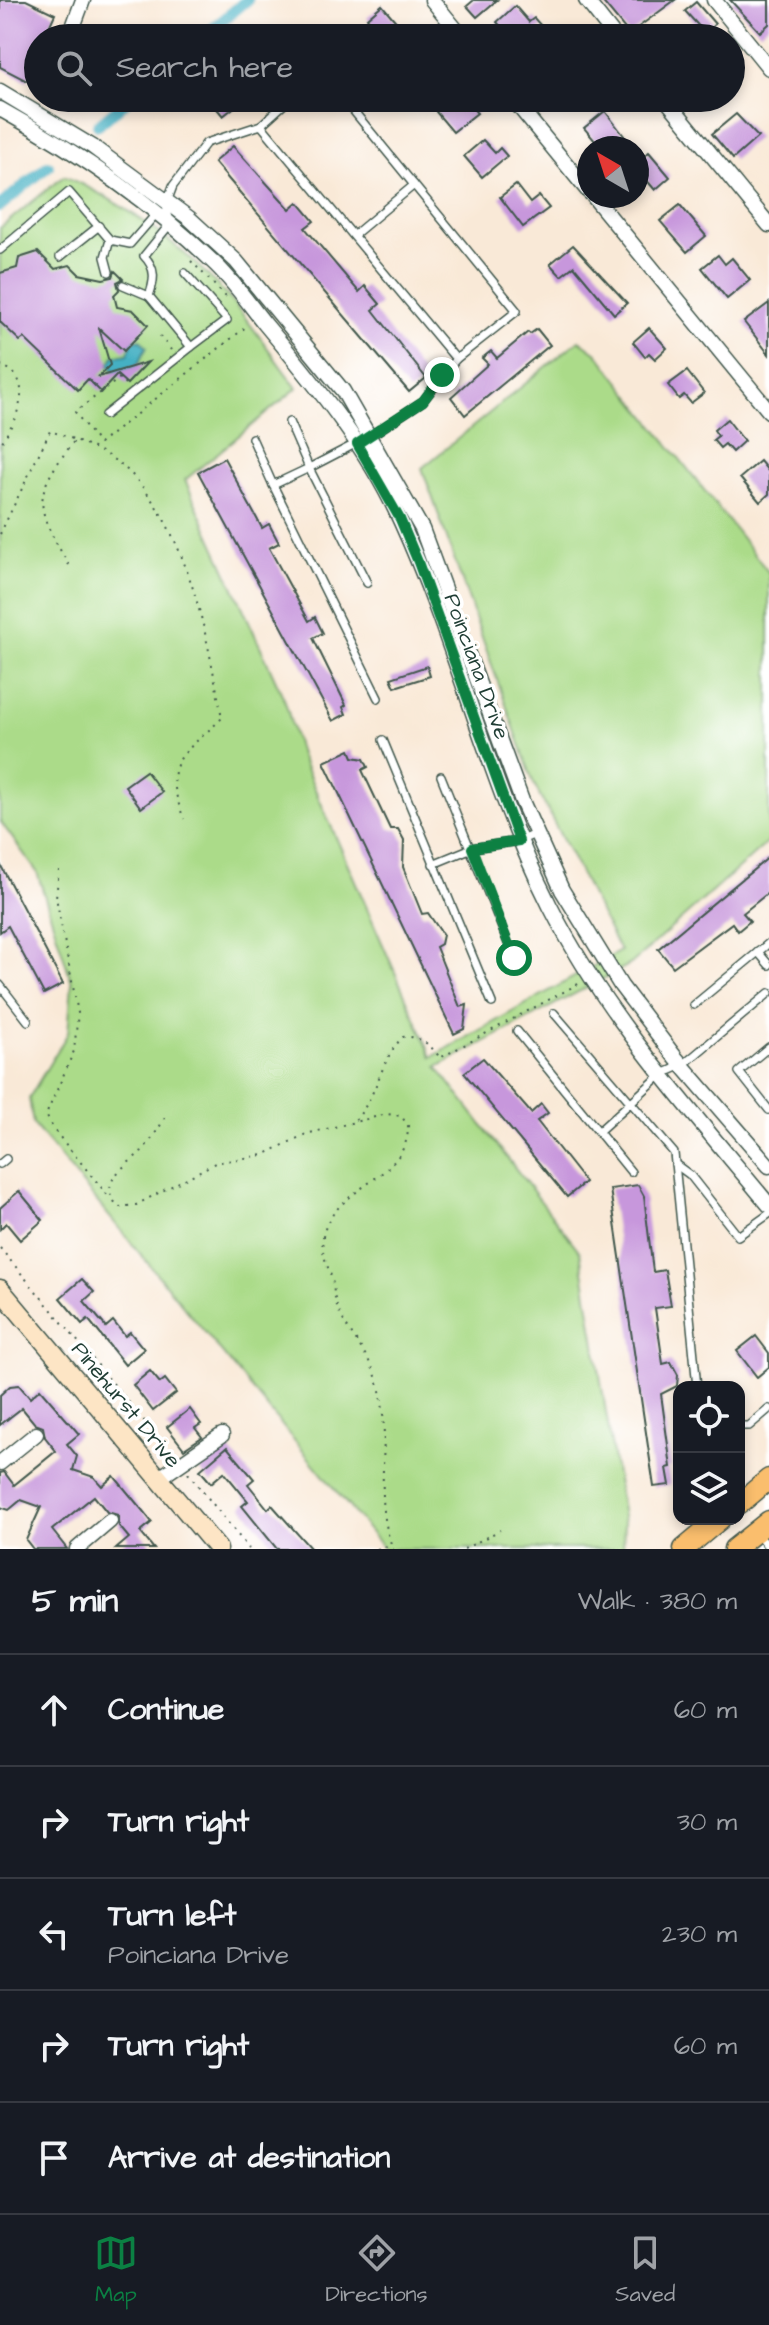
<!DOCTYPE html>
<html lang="en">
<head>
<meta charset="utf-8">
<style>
  body { margin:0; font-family:"Architects Daughter",sans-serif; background:#20242c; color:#f1f3f6 }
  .controls { position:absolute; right:24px; bottom:24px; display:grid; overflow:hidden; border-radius:16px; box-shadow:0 4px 12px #0003 }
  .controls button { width:72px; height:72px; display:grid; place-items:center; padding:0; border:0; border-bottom:2px solid #363941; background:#171b24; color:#f1f3f6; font:40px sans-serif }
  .compass { position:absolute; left:577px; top:136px; width:72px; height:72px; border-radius:50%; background:#171b24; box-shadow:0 4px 12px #0003; rotate:321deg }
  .stop { position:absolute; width:24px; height:24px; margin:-18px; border:6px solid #0b8043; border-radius:50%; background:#fff }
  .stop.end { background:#0b8043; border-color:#fff; box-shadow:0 2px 8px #0008 }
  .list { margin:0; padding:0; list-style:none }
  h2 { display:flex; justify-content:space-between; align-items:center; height:104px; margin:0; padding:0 32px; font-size:34px }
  h2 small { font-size:26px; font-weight:400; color:#9ea1a6 }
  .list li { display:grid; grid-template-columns:52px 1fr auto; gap:24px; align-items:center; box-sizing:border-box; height:112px; padding:0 32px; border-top:2px solid #363941 }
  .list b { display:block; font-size:30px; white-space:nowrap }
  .list p { margin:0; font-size:26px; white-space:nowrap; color:#9ea1a6 }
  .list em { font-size:26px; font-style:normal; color:#9ea1a6 }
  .icon { flex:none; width:44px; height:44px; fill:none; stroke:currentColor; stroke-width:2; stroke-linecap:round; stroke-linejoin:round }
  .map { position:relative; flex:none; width:769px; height:1549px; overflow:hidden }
  .search { position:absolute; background:#171b24; box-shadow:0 4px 12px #0003; left:24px; right:24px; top:24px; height:88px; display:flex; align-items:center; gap:20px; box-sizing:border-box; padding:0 28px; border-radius:44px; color:#9ea1a6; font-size:30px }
  .sheet { height:664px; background:#171b24 }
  nav { display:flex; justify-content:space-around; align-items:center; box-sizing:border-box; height:112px; border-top:2px solid #363941; background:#171b24; font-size:22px; color:#9ea1a6 }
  nav a { display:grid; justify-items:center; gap:4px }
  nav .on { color:#0b8043 }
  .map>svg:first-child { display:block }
  .green { fill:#abdb89; stroke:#658c5e; stroke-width:2 }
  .water { fill:#45b0c3; stroke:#32767c; stroke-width:2 }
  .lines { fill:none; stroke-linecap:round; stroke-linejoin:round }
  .canal { stroke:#45b0c3; stroke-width:12 }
  .building { fill:#c797dc }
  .lane-casing { stroke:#40574c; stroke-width:10 }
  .street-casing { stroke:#40574c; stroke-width:17 }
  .secondary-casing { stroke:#40574c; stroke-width:21 }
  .primary-casing { stroke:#40574c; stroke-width:23 }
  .path { stroke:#40574c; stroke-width:2; stroke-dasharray:2 6; stroke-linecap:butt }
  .lane { stroke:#fff; stroke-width:7 }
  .street { stroke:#fff; stroke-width:14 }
  .secondary { stroke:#fde5c5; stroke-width:18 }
  .primary { stroke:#fabe6d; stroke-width:20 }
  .route { stroke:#0b8043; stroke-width:10 }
  .labels { text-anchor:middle; stroke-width:7; stroke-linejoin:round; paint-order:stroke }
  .street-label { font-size:22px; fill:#1f3d34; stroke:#fff }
</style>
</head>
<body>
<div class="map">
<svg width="769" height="1549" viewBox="0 0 769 1549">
  <rect width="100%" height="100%" fill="#fff"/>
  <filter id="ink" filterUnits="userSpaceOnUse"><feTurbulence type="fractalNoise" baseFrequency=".0125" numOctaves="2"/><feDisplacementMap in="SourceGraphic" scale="16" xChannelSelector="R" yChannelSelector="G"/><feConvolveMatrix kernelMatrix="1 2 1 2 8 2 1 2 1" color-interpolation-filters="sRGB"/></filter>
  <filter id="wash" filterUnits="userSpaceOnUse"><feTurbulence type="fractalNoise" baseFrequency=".006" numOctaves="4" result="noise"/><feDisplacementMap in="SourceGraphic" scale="32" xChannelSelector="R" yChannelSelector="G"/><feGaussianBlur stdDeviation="1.8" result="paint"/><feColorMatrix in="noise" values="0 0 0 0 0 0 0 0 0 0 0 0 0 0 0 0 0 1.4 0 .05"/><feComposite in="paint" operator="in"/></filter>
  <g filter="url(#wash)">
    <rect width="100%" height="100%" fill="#f9e9d7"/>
    <path class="green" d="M64 176C122 201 180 244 222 290 250 320 272 356 297 388L185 480 285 701 300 755 432 1057 620 951 534 784 422 468 579 340 597 353 769 573V841L631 964 437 1067 580 1252 624 1523 623 1549H384L33 1124 29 1098 68 1033 72 983 37 872 0 821V228Z"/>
    <polygon class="water" points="140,339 147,347 137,366 115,372 109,365 114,356 128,354 132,341"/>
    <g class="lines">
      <g class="canal">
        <polyline points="202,38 247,0"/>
        <polyline points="98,125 130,98"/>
        <polyline points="0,206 48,166"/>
      </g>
    </g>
    <g id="blocks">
      <g class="building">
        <polygon points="0,0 26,0 55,14 44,38 38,38 38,58 27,81 0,67"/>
        <polygon points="474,0 497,0 477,17 467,6"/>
        <polygon points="601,0 675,0 629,34"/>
        <polygon points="730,0 769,0 769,24 760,32"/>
        <polygon points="696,2 715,24 705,33 685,11"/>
        <polygon points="382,5 405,32 398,38 371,38 378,32 367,18"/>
        <polygon points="515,6 529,22 534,18 542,27 530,38 510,38 497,22"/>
        <polygon points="208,98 246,98 223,116"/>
        <polygon points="453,98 464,98 477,113 453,132 436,112"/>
        <polygon points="605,111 628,141 620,148 601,148 584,128"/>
        <polygon points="736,114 758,137 733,159 712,134"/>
        <polygon points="483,140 495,153 500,148 507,156 482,177 464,156"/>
        <polygon points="233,146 290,209 298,202 314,221 305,228 359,292 365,286 380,304 373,310 426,378 409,392 214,162"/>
        <polygon points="649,152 670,177 655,190 644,177 637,183 637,163"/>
        <polygon points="516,185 530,203 539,196 549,208 523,227 500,197"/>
        <polygon points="680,205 706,236 687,252 660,221"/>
        <polygon points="573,245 627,303 614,314 574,266 561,276 550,264"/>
        <polygon points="38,252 55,269 70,265 79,274 103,279 113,277 115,271 123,279 117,282 119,290 114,295 117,307 133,310 148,325 124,351 99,328 110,365 98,377 148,362 127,384 117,375 101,392 88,379 78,390 24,338 20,341 0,322 0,273 17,268 19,258"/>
        <polygon points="718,255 725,264 732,258 750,280 727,299 702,268"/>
        <polygon points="769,303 769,354 744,322"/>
        <polygon points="649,328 667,348 655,359 649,353 645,357 633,342"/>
        <polygon points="537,329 550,345 465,415 451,397 488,364 482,358 491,351 497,358 528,332 530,334"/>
        <polygon points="687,371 704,393 691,403 684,395 679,399 668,385"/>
        <polygon points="727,419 744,441 732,452 725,444 720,448 713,440 718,436 714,430"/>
        <polygon points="224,458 262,528 269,524 279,543 269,548 309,621 315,617 323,633 313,638 346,705 343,707 346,714 333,721 198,472"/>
        <polygon points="760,461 769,472 769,494 760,502 740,478"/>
        <polygon points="427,666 430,676 395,687 391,678"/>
        <polygon points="350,750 353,757 364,759 368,767 362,770 390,829 398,829 404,840 403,867 422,914 428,913 443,935 441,944 436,947 460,1007 467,1005 464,1029 454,1034 324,762"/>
        <polygon points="146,771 162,792 141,808 125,786"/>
        <polygon points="769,857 769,892 743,913 750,921 738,931 732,923 673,967 658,949"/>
        <polygon points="0,864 63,984 44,994 8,926 0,932"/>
        <polygon points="483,1058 531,1113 541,1104 548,1113 537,1121 585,1182 567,1197 464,1073"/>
        <polygon points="638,1185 644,1196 653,1272 665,1270 671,1306 655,1308 663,1364 671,1362 678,1375 677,1386 661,1394 671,1467 667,1468 670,1485 654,1487 610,1189"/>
        <polygon points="19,1191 43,1220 20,1240 6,1223 0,1229 0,1208"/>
        <polygon points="82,1279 94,1292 84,1301 106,1327 113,1321 125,1336 130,1332 144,1349 125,1365 88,1319 82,1324 60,1298"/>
        <polygon points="756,1336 769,1353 769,1367 757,1377 737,1351"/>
        <polygon points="150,1371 160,1383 165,1379 176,1393 153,1411 133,1385"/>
        <polygon points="19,1385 30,1398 40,1389 79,1434 67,1444 77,1456 73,1470 94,1477 102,1486 114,1476 143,1511 152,1522 140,1532 154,1549 116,1549 129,1538 119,1526 118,1515 107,1512 94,1496 52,1530 67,1549 33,1549 26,1540 41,1507 21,1500 9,1510 0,1507 0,1473 4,1472 14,1485 56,1451 45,1437 43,1427 35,1424 22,1408 0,1425 0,1395 10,1386"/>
        <polygon points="190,1409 201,1424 195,1428 202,1437 184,1449 167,1427"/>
        <polygon points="227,1447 254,1479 248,1484 268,1509 272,1505 311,1549 277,1549 242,1506 248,1501 224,1472 211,1483 200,1470"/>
      </g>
    </g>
  </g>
  <g filter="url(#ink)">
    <use href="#blocks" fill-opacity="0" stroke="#40574c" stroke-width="2"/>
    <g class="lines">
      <defs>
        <g id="lane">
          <polyline points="343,98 517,311 456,359"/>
          <polyline points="261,125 291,98"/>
          <polyline points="167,202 173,186 206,143 261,125 456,359 423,401 370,436"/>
          <polyline points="354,235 414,185"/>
          <polyline points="0,250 69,192 110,240 130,244 156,214"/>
          <polyline points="60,257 99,226"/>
          <polyline points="109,272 105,257 110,240"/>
          <polyline points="185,273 227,320 191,347"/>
          <path d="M149 296C155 280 156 268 144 256L170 224 166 204"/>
          <polyline points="105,415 191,347 149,296 123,285"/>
          <polyline points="289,422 309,468 273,485 378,698"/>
          <polyline points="252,438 273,485"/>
          <polyline points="359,442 309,468 367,583"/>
          <polyline points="383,740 492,1003"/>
          <polyline points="441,776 514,958"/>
          <polyline points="433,864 472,848 519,841 535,834"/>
          <polyline points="758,952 769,965"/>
          <polyline points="0,985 28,1021"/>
          <polyline points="694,1005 769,943"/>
          <polyline points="554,1013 674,1153 697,1387"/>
          <polyline points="517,1031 631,1172"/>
          <polyline points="769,1047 739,1072 769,1110"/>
          <polyline points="599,1131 662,1074 683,1065 769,993"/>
          <polyline points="0,1164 6,1159"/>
          <polyline points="675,1164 690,1175 738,1236 769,1214"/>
          <polyline points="739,1426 749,1426 769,1409"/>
          <polyline points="757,1533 769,1548"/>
        </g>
        <g id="street">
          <polyline points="432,0 463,38"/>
          <polyline points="586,0 616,38"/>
          <polyline points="714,0 769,68"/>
          <polyline points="69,38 83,0"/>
          <polyline points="0,91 93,147 189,218 236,261 343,391 422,529 522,801 562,890 621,986 675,1057 769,1166"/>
          <polyline points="512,98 589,192"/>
          <polyline points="665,98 769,225"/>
          <path d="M0 109C74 150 151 202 212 261 232 279 248 303 265 324 316 385 368 448 401 522 458 647 488 783 550 906 606 1017 691 1110 769 1205"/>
          <polyline points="593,196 769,411"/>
          <polyline points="0,1463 36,1434"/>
          <polyline points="158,1479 222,1435"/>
          <polyline points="77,1549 110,1521"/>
        </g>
        <polyline id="secondary" points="0,1289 218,1549"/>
        <g id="primary">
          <polyline points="739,1504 769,1479"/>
          <polyline points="684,1549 720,1519"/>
          <polyline points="734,1549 769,1521"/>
        </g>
      </defs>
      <use href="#lane" class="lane-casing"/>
      <use href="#street" class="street-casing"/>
      <use href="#secondary" class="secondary-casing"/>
      <use href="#primary" class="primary-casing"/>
      <g class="path">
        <polyline points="191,261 226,297"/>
        <polyline points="160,336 171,350"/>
        <path d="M0 365C39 379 15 422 0 445"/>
        <polyline points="125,384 120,378 75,412 99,444 247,326"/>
        <path d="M0 534 50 431C79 440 115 455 135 478 191 542 207 637 222 718 181 758 161 759 184 819"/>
        <path d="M69 565C33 505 32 495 75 440"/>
        <polyline points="59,870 56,897 78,1013 74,1051 46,1115 54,1130 110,1198"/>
        <path d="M165 1118C158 1129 151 1141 142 1151 125 1167 95 1183 119 1207L136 1205 215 1163 263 1155 306 1134 387 1114 401 1116 408 1125C410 1177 337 1186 324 1232 319 1250 327 1263 332 1279 334 1289 334 1300 338 1309 348 1334 369 1354 377 1379 394 1434 371 1494 393 1549"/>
        <path d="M355 1120C378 1096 380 1059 403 1037 419 1035 431 1045 440 1058L580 983"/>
        <polyline points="0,1248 171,1453"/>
        <polyline points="188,1473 249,1549"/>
        <polyline points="377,1549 391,1545"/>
        <polyline points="464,1549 500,1530"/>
      </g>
      <use href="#lane" class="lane"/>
      <use href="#street" class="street"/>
      <use href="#secondary" class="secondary"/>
      <use href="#primary" class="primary"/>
    </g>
  </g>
  <g class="lines" filter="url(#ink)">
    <polyline class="route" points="442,375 423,401 357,444 400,519 418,562 519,841 472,848 514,958"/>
  </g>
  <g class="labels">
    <g class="street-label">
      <text transform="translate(478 666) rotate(70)" y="8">Poinciana Drive</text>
      <text transform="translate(127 1404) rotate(50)" y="8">Pinehurst Drive</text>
    </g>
  </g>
</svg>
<div class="controls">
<button><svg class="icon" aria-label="locate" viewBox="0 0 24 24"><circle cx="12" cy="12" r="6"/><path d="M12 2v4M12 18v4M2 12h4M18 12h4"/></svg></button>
<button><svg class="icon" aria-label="layers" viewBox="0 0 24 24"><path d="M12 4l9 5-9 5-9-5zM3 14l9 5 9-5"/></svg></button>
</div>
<svg class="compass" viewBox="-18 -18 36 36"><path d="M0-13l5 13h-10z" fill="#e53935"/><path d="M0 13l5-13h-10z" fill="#9ea1a6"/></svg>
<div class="stop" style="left:514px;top:958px"></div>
<div class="stop end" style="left:442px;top:375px"></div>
<div class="search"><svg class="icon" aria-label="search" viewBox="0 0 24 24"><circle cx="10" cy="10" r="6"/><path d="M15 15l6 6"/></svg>Search here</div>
</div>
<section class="sheet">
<h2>5 min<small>Walk · 380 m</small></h2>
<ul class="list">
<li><svg class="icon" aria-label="ahead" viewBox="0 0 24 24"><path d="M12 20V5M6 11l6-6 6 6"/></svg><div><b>Continue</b></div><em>60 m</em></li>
<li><svg class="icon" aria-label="right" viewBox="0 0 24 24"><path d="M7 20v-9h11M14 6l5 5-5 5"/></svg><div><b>Turn right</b></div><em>30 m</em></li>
<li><svg class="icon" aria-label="left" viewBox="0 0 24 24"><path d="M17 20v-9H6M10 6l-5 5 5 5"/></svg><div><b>Turn left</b><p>Poinciana Drive</p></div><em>230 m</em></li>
<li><svg class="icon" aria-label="right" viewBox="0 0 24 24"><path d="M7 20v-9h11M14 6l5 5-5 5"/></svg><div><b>Turn right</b></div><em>60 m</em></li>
<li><svg class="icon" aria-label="arrive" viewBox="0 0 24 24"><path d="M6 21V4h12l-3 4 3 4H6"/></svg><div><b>Arrive at destination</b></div></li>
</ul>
</section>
<nav>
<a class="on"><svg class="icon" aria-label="map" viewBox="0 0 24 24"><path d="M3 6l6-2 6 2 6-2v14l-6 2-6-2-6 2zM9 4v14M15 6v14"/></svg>Map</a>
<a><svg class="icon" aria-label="directions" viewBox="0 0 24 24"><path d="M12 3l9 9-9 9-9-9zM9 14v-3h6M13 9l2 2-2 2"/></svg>Directions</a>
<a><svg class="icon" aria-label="saved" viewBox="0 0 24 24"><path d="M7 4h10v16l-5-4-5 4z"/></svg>Saved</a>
</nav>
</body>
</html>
